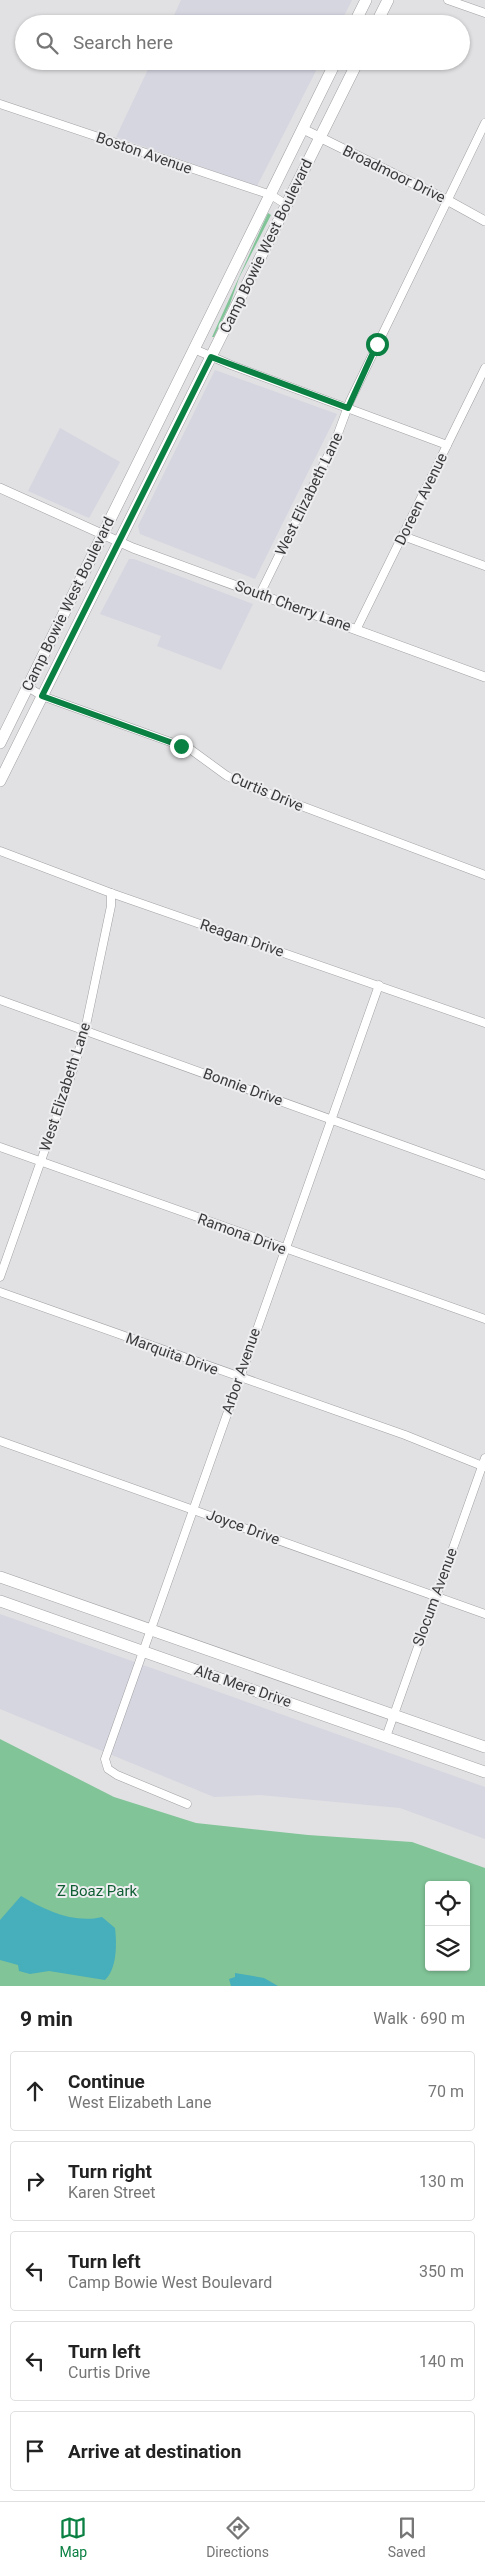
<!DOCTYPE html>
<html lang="en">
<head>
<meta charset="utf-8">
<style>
  body { margin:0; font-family:Roboto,sans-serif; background:#f6f6f6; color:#222 }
  .controls { position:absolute; right:15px; bottom:15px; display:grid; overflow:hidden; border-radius:5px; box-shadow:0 1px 4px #0004 }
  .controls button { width:45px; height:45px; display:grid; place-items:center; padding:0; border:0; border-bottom:1px solid #e0e0e0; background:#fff; color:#222; font:25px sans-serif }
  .stop { position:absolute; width:15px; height:15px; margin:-11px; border:4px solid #0b8043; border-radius:50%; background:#fff }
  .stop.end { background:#0b8043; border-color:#fff; box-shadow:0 1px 5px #0008 }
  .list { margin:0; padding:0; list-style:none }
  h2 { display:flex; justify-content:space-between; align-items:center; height:65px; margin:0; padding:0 20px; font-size:21px }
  h2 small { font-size:16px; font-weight:400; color:#767676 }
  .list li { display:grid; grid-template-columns:32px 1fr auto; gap:15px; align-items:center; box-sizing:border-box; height:80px; margin:0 10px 10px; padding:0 10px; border:1px solid #e0e0e0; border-radius:5px }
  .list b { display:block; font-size:19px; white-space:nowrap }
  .list p { margin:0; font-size:16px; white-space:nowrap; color:#767676 }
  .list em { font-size:16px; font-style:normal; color:#767676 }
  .icon { flex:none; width:28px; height:28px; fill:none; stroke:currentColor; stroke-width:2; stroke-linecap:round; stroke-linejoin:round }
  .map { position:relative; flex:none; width:485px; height:1986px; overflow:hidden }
  .search { position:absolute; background:#fff; box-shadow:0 1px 4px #0004; left:15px; right:15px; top:15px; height:55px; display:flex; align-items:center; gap:12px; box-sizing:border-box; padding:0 18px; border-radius:28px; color:#767676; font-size:19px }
  .sheet { height:515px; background:#fff }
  nav { display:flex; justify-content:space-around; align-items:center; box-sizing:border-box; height:70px; border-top:1px solid #e0e0e0; background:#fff; font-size:14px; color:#767676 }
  nav a { display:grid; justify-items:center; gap:2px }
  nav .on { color:#0b8043 }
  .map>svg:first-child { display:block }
  .built { fill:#d5d6e0 }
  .green { fill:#81c497; fill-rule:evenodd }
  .water { fill:#47aebb }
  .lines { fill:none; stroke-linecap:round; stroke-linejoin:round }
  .minor-casing { stroke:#a1a1a4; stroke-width:9 }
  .tertiary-casing { stroke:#a1a1a4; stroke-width:10 }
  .primary-casing { stroke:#a1a1a4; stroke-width:12 }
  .minor { stroke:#fff; stroke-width:8 }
  .tertiary { stroke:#fff; stroke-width:9 }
  .primary { stroke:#fff; stroke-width:11 }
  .route { stroke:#0b8043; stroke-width:6 }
  .labels { text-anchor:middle; stroke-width:4; stroke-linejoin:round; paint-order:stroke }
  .street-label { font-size:15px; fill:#3a3a3b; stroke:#eeeef1 }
  .park-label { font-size:15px; fill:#105e34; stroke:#eeeef1 }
</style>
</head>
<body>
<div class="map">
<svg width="485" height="1986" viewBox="0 0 485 1986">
  <rect width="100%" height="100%" fill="#e1e1e3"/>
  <g class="built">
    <polygon points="181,0 352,0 340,24 170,24"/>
    <polygon points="152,61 321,61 257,186 116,137"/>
    <polygon points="215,370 337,414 255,579 140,534 138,526"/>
    <polygon points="60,428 120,462 89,518 28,491"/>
    <polygon points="129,559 134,559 253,604 221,670 157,646 161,636 100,614"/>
    <polygon points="0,1614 485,1787 485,1839 400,1808 260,1795 214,1797 0,1709"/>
  </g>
  <g class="green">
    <polygon points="268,213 271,215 239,278 230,304 214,337 212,337"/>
    <path d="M0 1739 114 1797 196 1823 308 1835 412 1842 485 1868V1986H0ZM429 1885H466V1967H429Z"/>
  </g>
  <g class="water">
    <path d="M21 1896C45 1910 74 1924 102 1917L115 1928C117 1944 117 1969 105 1980L49 1971 30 1974 19 1971 18 1965 0 1960V1920Z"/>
    <polygon points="235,1973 264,1978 278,1986 231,1986 229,1979 235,1977"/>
  </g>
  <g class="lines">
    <defs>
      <g id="minor">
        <polyline points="448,0 485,13"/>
        <polyline points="0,104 271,195 287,205"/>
        <polyline points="194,349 231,365 447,445"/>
        <polyline points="403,536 485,566"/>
        <polyline points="260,594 336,439 350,401 485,123"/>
        <polyline points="356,630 485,368"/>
        <polyline points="28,687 42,696 190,749 227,776 251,787 485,875"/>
        <polyline points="0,851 111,893 485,1023"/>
        <polyline points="0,1000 485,1175"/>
        <polyline points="0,1147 485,1319"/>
        <polyline points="0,1277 73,1070 85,1030 111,906 111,893"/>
        <polyline points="0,1292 405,1435 485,1467"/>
        <polyline points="0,1441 485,1614"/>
        <polyline points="386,1737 485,1458"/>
        <polyline points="187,1804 117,1775 108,1769 105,1759 379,985"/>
      </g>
      <g id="tertiary">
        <polyline points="303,129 447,200 485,221"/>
        <polyline points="0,488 133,548 485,677"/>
      </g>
      <g id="primary">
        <polyline points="354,24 366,0"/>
        <polyline points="376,24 388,0"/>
        <polyline points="0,743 336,61"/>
        <polyline points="0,781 358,61"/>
        <polyline points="0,1577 485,1747"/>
        <polyline points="0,1601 485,1772"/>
      </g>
    </defs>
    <use href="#minor" class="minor-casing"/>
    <use href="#tertiary" class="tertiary-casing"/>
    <use href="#primary" class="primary-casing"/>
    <use href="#minor" class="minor"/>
    <use href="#tertiary" class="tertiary"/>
    <use href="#primary" class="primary"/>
  </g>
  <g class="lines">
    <polyline class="route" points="181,746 42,696 211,357 348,408 377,344"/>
  </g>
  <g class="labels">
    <g class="street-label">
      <text transform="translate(144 153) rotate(19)" y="5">Boston Avenue</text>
      <text transform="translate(394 174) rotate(26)" y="5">Broadmoor Drive</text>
      <text transform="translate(266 246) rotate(-64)" y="5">Camp Bowie West Boulevard</text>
      <text transform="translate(309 494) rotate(-64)" y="5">West Elizabeth Lane</text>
      <text transform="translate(421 499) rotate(-64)" y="5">Doreen Avenue</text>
      <text transform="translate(68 604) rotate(-64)" y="5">Camp Bowie West Boulevard</text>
      <text transform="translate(293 606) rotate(20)" y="5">South Cherry Lane</text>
      <text transform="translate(267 792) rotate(23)" y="5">Curtis Drive</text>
      <text transform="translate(242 938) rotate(19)" y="5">Reagan Drive</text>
      <text transform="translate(65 1087) rotate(-72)" y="5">West Elizabeth Lane</text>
      <text transform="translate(243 1087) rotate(20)" y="5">Bonnie Drive</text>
      <text transform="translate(242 1234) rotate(20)" y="5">Ramona Drive</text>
      <text transform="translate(172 1354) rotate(20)" y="5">Marquita Drive</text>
      <text transform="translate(241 1371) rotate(-71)" y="5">Arbor Avenue</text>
      <text transform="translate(243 1527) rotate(20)" y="5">Joyce Drive</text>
      <text transform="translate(435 1597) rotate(-70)" y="5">Slocum Avenue</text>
      <text transform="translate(243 1686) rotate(19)" y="5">Alta Mere Drive</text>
    </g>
    <g class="park-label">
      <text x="97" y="1896">Z Boaz Park</text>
    </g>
  </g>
</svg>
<div class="controls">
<button><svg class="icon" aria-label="locate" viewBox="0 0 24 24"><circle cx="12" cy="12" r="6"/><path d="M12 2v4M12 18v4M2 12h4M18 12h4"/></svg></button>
<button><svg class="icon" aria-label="layers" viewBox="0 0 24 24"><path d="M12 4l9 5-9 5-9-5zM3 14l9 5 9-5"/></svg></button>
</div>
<div class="stop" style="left:377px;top:344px"></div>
<div class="stop end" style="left:181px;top:746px"></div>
<div class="search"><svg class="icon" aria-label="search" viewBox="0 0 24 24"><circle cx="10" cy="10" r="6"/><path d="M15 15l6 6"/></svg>Search here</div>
</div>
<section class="sheet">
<h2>9 min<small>Walk · 690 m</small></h2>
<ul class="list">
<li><svg class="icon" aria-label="ahead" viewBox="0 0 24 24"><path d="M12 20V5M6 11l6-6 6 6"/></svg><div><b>Continue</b><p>West Elizabeth Lane</p></div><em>70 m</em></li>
<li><svg class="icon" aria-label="right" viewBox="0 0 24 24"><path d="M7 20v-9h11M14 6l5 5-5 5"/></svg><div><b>Turn right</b><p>Karen Street</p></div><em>130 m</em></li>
<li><svg class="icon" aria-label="left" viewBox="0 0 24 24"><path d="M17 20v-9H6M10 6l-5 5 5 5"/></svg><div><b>Turn left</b><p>Camp Bowie West Boulevard</p></div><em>350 m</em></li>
<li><svg class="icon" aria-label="left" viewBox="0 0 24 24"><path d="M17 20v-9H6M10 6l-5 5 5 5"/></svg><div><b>Turn left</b><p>Curtis Drive</p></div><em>140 m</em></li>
<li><svg class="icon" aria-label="arrive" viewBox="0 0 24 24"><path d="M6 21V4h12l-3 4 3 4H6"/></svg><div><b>Arrive at destination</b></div></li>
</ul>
</section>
<nav>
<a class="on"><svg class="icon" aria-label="map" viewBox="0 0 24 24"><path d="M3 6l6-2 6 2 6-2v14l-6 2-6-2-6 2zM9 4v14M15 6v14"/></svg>Map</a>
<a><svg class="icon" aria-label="directions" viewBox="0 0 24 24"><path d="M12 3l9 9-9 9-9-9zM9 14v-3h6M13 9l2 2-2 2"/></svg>Directions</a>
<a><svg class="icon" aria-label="saved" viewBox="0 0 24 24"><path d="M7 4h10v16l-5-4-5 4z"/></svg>Saved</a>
</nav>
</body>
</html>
